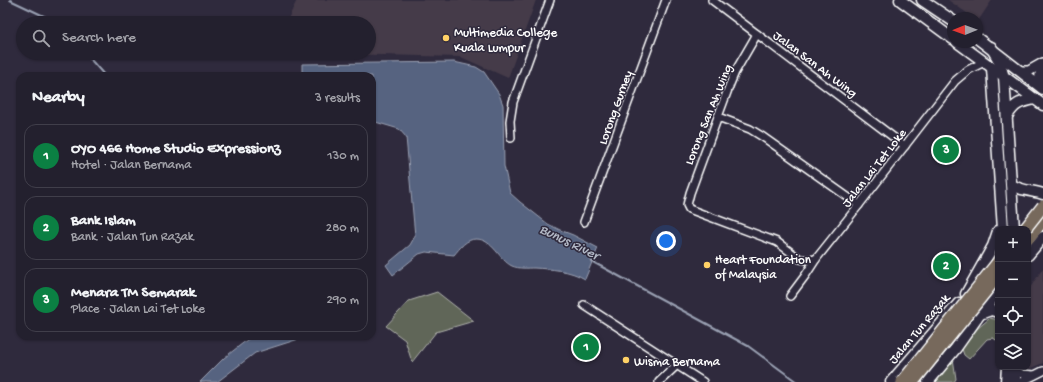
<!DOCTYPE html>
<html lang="en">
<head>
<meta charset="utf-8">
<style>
  body { margin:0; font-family:"Gochi Hand",sans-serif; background:#2f2d3a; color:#f1f3f6 }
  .controls { position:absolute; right:12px; bottom:12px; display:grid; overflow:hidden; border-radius:8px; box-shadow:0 1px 3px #0004 }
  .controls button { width:36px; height:36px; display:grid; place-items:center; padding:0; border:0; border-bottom:1px solid #403e4a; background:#23202e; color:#f1f3f6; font:20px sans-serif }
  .compass { position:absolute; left:947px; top:12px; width:36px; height:36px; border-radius:50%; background:#23202e; box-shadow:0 1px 3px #0004; rotate:269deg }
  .you { position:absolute; left:666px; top:241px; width:14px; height:14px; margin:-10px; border:3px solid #fff; border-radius:50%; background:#1a73e8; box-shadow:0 0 0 6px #1a73e833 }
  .badge { display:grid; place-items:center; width:26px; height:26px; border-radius:50%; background:#0b8043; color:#fff; font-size:13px; font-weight:700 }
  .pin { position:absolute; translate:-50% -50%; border:2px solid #fff; box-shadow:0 1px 4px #0006 }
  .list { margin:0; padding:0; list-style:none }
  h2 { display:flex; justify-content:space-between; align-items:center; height:52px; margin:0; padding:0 16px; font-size:17px }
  h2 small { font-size:13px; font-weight:400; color:#a3a3aa }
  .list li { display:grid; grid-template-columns:26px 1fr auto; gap:12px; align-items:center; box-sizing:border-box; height:64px; margin:0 8px 8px; padding:0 8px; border:1px solid #403e4a; border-radius:12px }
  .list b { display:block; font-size:15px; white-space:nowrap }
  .list p { margin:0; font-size:13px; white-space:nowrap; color:#a3a3aa }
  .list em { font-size:13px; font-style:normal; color:#a3a3aa }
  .icon { flex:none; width:22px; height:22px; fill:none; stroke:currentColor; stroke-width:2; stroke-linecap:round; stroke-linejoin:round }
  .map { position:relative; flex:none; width:1043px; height:382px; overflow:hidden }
  .search { position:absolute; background:#23202e; box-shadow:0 1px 3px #0004; left:16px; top:16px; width:360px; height:44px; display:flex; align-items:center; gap:10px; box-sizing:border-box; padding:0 14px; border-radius:22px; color:#a3a3aa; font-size:15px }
  .panel { position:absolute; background:#23202e; box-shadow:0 1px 3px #0004; left:16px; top:72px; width:360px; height:268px; border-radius:12px }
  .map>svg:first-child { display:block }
  .built { fill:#453b49 }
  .green { fill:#606659; stroke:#b0b2ac }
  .water { fill:#576380; stroke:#9aa1b3 }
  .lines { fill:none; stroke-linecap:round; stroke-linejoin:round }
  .stream { stroke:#9aa1b3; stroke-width:2 }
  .minor-casing { stroke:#fff; stroke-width:10 }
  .tertiary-casing { stroke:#fff; stroke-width:12 }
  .secondary-casing { stroke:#fff; stroke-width:13 }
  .primary-casing { stroke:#fff; stroke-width:14 }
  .minor { stroke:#2f2a3d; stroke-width:7 }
  .tertiary { stroke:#2f2a3d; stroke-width:9 }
  .secondary { stroke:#2f2a3d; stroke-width:10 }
  .primary { stroke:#77695c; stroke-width:11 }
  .primary-bridge-casing { stroke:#fff; stroke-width:14; stroke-linecap:butt }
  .primary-bridge { stroke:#77695c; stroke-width:11 }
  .poi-dot { fill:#ffd166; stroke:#2f2a3d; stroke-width:1.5 }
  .labels { text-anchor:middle; stroke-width:3; stroke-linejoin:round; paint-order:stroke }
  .poi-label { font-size:13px; fill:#fff; stroke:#2f2a3d; text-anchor:start }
  .street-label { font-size:13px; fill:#fff; stroke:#2f2a3d }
  .water-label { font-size:14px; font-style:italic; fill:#b3b9c6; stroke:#2f2a3d }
</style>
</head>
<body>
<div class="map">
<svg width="1043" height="382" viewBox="0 0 1043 382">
  <rect width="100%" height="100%" fill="#2f2a3d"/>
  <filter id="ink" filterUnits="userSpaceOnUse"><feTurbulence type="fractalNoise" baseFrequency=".025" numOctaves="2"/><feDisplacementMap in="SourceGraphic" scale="8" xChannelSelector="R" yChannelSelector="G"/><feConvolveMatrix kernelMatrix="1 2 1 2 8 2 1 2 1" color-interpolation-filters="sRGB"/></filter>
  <g filter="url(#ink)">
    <g class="built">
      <polygon points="297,0 536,0 508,78 461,57 302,53 369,53 369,23 286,23"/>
      <polygon points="948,0 992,0 978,21 977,18 974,18"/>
      <polygon points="1043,268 1043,363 1028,369 1028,291"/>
    </g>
    <g class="green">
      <polygon points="437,292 474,321 436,332 412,362 405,340 386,326 409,301"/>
      <polygon points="990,318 998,320 998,341 993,338 987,339 969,359 964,355 962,349 977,329"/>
      <polygon points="953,358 956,379 954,382 936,382"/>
    </g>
    <g class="water">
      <path d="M454 62 476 67 484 72 499 94 503 105 504 166 510 193 520 202 548 224 560 230 573 235 598 248 585 279C570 270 551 269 534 268 527 268 519 269 512 266 499 260 493 239 476 239 466 239 460 248 454 255L426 252 419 254 393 275 386 265 410 245 415 236 406 137 399 129 372 121V76H302V64Z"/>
      <polygon points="252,336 308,336 255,353 217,382 200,382 224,358"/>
    </g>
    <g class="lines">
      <g class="stream">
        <polyline points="10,0 48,18 53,23"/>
        <polyline points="85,53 105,76"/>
        <polyline points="294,76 303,74"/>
        <polyline points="591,261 748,346 797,382"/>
      </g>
      <defs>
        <g id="minor">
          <polyline points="712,0 905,146"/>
          <polyline points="757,34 735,72 730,84 690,193 687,205 689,209 777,242 800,259 808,260 816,259"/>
          <polyline points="718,117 750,129 763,137 859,205"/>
          <polyline points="511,138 510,121 513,102 550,0"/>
          <polyline points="584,222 666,0"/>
          <polyline points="790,296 805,276 816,259 859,205 955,81 968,70 984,62"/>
          <polyline points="584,305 703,382"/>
          <polyline points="1015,369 1022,374 1034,375"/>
          <polyline points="659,382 677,365"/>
          <polyline points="1021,382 1043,371"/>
        </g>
        <g id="tertiary">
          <polyline points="1020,71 1029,71 1043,63"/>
          <polyline points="1039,86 1040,74 1043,67"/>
        </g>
        <g id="secondary">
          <polyline points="900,0 953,39"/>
          <polyline points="922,0 953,21"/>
          <polyline points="977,38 1043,89"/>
          <polyline points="957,42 1043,105"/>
          <polyline points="991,47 999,61 1004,77 1014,229"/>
          <polyline points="992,68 1003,229"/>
          <path d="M1007 116C1015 103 1020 102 1034 99"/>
          <path d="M1011 184C1017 190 1034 191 1043 194"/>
          <polyline points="1028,255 1043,237"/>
          <polyline points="966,294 993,246 998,231"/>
          <polyline points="980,314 991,310 998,312"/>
          <polyline points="1015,367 1015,382"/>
          <polyline points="891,382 959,303"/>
          <polyline points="928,382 956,348 980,314 998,292"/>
          <polyline points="1006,382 1007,367"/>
        </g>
        <polyline id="primary" points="1028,239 1043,221"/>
      </defs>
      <use href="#minor" class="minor-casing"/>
      <use href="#tertiary" class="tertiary-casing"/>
      <use href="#secondary" class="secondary-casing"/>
      <use href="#primary" class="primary-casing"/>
      <use href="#minor" class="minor"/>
      <use href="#tertiary" class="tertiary"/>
      <use href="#secondary" class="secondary"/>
      <use href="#primary" class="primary"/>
      <defs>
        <g id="primary-bridge">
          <polyline points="1025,229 1043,206"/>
          <polyline points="902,382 998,262"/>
          <polyline points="913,382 998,276"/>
        </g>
      </defs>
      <use href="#primary-bridge" class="primary-bridge-casing"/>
      <use href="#primary-bridge" class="primary-bridge"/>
    </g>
  </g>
  <g class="poi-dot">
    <circle cx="446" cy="38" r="4"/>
    <circle cx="707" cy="265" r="4"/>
    <circle cx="626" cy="360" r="4"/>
  </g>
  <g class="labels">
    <g class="poi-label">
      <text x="454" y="36">Multimedia College<tspan x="454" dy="15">Kuala Lumpur</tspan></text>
      <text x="715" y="263">Heart Foundation<tspan x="715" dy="15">of Malaysia</tspan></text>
      <text x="634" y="365">Wisma Bernama</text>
    </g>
    <g class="street-label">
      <text transform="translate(816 63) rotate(37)" y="5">Jalan San Ah Wing</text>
      <text transform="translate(614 107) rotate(-70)" y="5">Lorong Gurney</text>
      <text transform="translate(707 114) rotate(-68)" y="5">Lorong San Ah Wing</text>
      <text transform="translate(873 167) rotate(-52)" y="5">Jalan Lai Tet Loke</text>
      <text transform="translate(918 328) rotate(-50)" y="5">Jalan Tun Razak</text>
    </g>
    <g class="water-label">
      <text transform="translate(570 241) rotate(26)" y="5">Bunus River</text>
    </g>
  </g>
</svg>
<div class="controls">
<button>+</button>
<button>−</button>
<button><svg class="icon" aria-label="locate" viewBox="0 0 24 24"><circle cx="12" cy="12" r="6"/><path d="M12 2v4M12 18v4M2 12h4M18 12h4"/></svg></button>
<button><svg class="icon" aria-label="layers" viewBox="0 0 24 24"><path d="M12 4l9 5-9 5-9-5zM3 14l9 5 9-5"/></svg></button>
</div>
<svg class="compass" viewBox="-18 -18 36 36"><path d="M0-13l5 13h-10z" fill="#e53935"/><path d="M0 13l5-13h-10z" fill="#a3a3aa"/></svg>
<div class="you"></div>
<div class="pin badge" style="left:586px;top:347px">1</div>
<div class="pin badge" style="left:946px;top:266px">2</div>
<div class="pin badge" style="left:946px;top:150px">3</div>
<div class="search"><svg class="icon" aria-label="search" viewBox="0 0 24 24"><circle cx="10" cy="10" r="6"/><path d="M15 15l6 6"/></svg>Search here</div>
<section class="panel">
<h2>Nearby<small>3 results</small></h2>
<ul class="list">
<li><span class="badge">1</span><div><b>OYO 466 Home Studio Expressionz</b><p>Hotel · Jalan Bernama</p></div><em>130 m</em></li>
<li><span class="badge">2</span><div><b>Bank Islam</b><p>Bank · Jalan Tun Razak</p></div><em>280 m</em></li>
<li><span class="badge">3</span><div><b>Menara TM Semarak</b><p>Place · Jalan Lai Tet Loke</p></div><em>290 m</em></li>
</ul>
</section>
</div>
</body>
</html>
